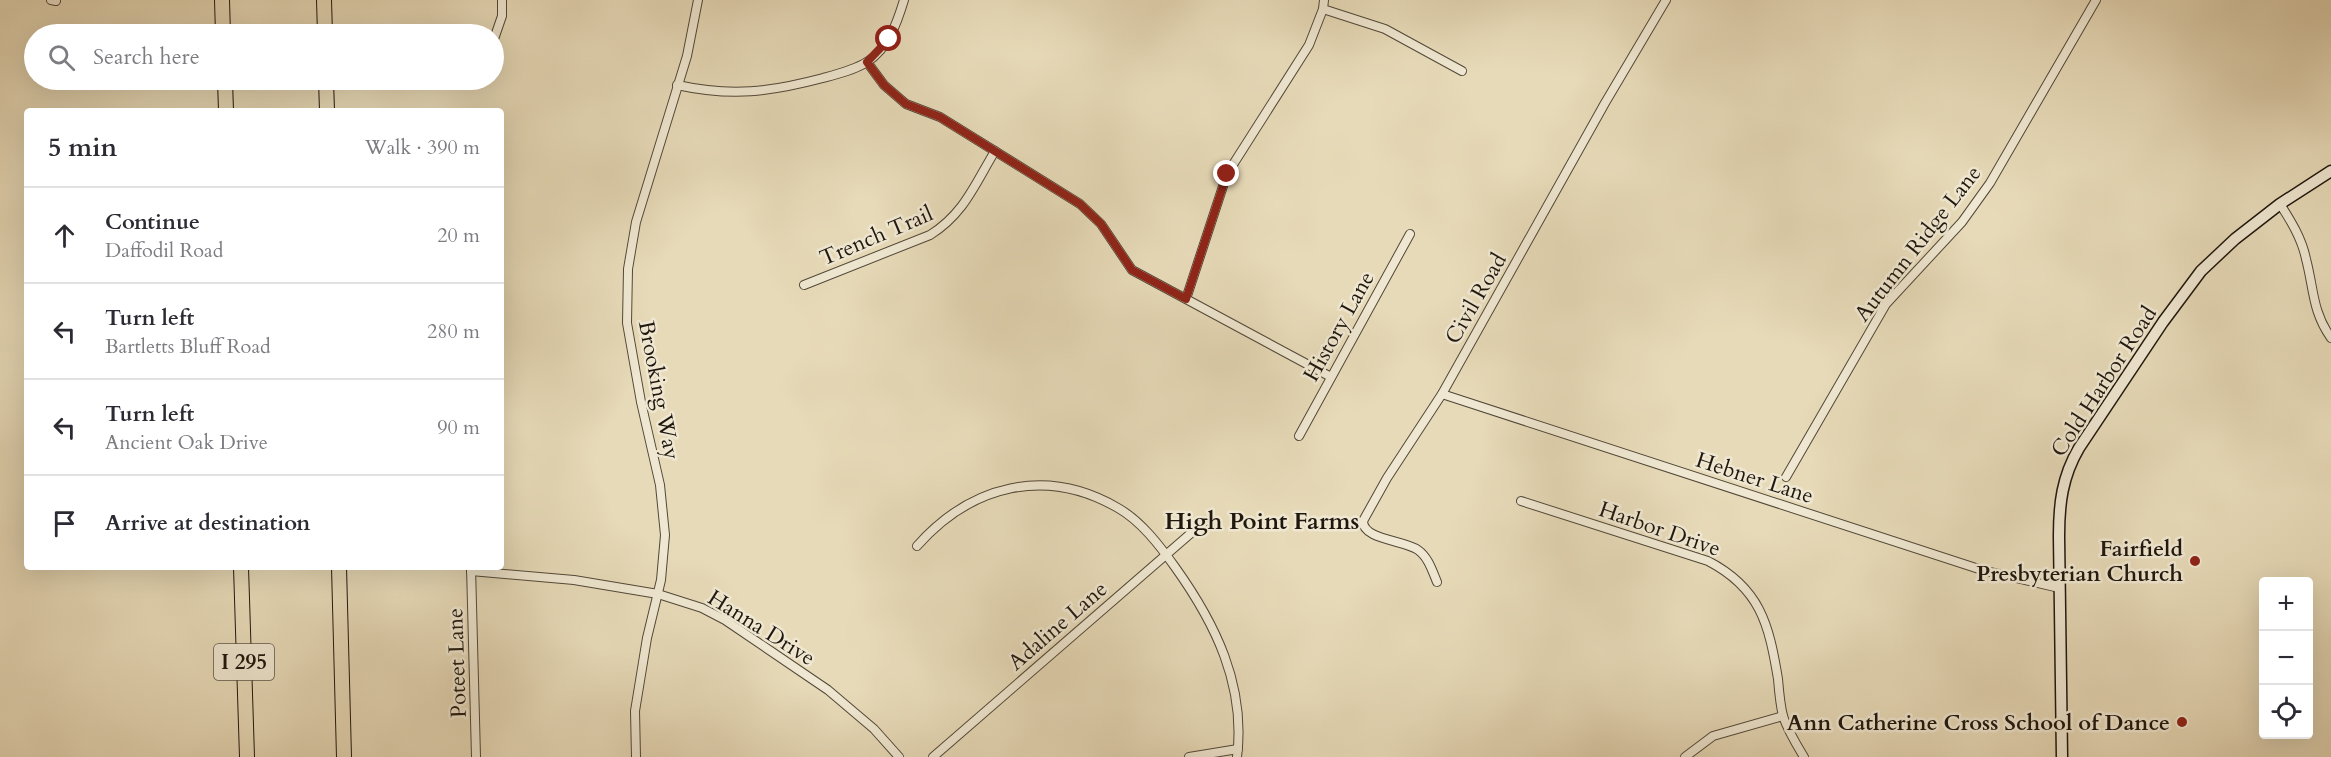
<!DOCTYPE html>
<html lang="en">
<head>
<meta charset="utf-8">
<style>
  body { margin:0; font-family:Cardo,serif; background:#f2f2f3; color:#2b2b33 }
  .controls { position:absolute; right:18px; bottom:18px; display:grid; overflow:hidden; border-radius:6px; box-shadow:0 6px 24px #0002 }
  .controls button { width:54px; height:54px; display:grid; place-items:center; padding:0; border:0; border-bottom:2px solid #e1e1e2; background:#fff; color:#2b2b33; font:30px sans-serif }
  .stop { position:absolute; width:18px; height:18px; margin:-14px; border:4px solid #8f2418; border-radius:50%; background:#fff }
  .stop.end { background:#8f2418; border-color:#fff; box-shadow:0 2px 6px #0008 }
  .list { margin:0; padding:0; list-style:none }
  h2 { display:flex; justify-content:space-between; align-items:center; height:78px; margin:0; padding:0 24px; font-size:26px }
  h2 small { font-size:20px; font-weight:400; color:#7c7c81 }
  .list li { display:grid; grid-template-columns:39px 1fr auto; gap:18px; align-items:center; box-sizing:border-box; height:96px; padding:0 24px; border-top:2px solid #e1e1e2 }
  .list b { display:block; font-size:22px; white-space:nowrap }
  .list p { margin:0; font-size:20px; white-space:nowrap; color:#7c7c81 }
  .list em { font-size:20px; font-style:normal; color:#7c7c81 }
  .icon { flex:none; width:33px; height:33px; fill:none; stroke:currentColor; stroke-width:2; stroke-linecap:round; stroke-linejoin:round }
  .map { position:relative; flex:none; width:2331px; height:757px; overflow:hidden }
  .search { position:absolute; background:#fff; box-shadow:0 6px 24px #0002; left:24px; top:24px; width:480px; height:66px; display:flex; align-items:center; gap:15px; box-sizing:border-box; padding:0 21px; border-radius:33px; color:#7c7c81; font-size:22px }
  .panel { position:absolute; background:#fff; box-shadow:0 6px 24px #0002; left:24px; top:108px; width:480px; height:462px; border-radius:6px }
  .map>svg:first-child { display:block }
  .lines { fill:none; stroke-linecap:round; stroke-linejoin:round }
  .street-casing { stroke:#514838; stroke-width:10 }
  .secondary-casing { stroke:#1f170e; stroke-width:13 }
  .highway-casing { stroke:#1f170e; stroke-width:16 }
  .street { stroke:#efe7d1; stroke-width:8 }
  .secondary { stroke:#efe7d1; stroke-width:10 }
  .highway { stroke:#e7dab8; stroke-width:14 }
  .route { stroke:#8f2418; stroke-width:8 }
  .poi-dot { fill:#8f2418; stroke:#efe7d1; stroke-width:2 }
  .labels { text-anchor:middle; stroke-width:5; stroke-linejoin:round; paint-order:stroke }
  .shield { fill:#efe7d1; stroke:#5d5548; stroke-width:1.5 }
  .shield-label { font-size:21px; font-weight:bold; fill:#1f170e }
  .street-label { font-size:22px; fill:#1f170e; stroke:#efe7d1 }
  .poi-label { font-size:22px; font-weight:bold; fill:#1f170e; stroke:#efe7d1; text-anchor:end }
  .neighbourhood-label { font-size:24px; font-weight:bold; fill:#1f170e; stroke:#efe7d1 }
</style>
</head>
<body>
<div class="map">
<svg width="2331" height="757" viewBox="0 0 2331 757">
  <rect width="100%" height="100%" fill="#e7dab8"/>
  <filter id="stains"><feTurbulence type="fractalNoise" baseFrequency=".00333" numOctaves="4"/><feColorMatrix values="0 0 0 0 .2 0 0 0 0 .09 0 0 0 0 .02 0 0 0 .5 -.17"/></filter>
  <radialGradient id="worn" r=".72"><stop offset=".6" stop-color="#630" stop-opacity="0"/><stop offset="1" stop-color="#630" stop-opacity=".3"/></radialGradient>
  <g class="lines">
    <defs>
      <g id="street">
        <polyline points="51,0 56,1"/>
        <polyline points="1323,9 1385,29 1462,71"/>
        <polyline points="494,39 502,16 502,0"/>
        <polyline points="867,62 884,85 906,104 940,117 1080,204 1101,224 1132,270 1331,377"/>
        <path d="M677 85C732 97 770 92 823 78 838 74 854 70 867 62 888 49 897 23 904 0"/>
        <path d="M2280 204C2291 221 2302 239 2306 259 2314 289 2312 311 2331 338"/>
        <path d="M804 285 930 235C964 214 975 184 995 151"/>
        <polyline points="1186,299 1227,174 1309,45 1323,9 1324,0"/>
        <polyline points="1442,394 1982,570 2059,588"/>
        <polyline points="1299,436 1410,234"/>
        <polyline points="1786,477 1886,304 1962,222 1990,183 2096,0"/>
        <path d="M1521 501 1708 561C1760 588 1769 624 1778 679 1779 691 1780 704 1783 716 1788 731 1796 744 1804 757"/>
        <path d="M917 546C971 485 1046 466 1118 508 1141 521 1160 546 1175 567 1215 623 1246 685 1237 757"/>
        <polyline points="471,567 476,757"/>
        <polyline points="471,571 574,580 658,594 702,608 725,620 828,690 874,729 899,757"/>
        <path d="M1437 582C1432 570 1428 557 1418 550 1404 540 1363 540 1363 521L1387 478 1442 394 1605 103 1666 0"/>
        <polyline points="636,757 635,711 647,638 661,580 665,535 660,485 641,402 627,323 628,269 636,222 687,56 698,0"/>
        <polyline points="933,757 1205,521"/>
        <polyline points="1189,757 1238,749"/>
        <polyline points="1685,757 1713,736 1783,716"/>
      </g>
      <path id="secondary" d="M2062 757 2059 536C2059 504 2062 477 2079 448L2163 322 2201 271 2235 239 2280 204 2331 171"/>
      <g id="highway">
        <polyline points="222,0 223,34"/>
        <polyline points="324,0 325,34"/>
        <polyline points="225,80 226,111"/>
        <polyline points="326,80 327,111"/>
        <polyline points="241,567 247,757"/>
        <polyline points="339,567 344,757"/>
      </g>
    </defs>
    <use href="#street" class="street-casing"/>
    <use href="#secondary" class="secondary-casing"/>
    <use href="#highway" class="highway-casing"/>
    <use href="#street" class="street"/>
    <use href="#secondary" class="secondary"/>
    <use href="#highway" class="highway"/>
  </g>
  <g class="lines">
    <polyline class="route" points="889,39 867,62 884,85 906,104 940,117 1080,204 1101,224 1132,270 1186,299 1227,174"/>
  </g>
  <g class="poi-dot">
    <circle cx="2195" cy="561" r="6"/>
    <circle cx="2182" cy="722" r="6"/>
  </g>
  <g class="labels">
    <rect class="shield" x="214" y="644" width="60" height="36" rx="4.5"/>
    <g class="shield-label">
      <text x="244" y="669">I 295</text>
    </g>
    <g class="street-label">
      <text transform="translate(876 235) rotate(-23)" y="8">Trench Trail</text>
      <text transform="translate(1917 243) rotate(-52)" y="8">Autumn Ridge Lane</text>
      <text transform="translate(1475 298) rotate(-60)" y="8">Civil Road</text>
      <text transform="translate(1338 326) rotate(-61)" y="8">History Lane</text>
      <text transform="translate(2103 381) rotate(-57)" y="8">Cold Harbor Road</text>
      <text transform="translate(660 390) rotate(79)" y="8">Brooking Way</text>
      <text transform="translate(1755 477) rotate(18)" y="8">Hebner Lane</text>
      <text transform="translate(1660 528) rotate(19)" y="8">Harbor Drive</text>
      <text transform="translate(1057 625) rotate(-41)" y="8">Adaline Lane</text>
      <text transform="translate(762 627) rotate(32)" y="8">Hanna Drive</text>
      <text transform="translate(456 663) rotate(-92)" y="8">Poteet Lane</text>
    </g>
    <g class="poi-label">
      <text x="2183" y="556">Fairfield<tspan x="2183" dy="25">Presbyterian Church</tspan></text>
      <text x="2170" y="730">Ann Catherine Cross School of Dance</text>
    </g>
    <g class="neighbourhood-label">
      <text x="1262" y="529">High Point Farms</text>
    </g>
  </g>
  <rect width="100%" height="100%" filter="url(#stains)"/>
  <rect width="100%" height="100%" fill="url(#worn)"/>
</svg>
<div class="controls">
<button>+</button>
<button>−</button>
<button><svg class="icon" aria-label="locate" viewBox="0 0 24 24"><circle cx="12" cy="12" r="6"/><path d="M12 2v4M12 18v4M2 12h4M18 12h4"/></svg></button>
</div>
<div class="stop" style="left:889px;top:39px"></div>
<div class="stop end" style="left:1227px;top:174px"></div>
<div class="search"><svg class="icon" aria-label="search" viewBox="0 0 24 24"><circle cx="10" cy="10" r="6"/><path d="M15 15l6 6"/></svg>Search here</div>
<section class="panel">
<h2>5 min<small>Walk · 390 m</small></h2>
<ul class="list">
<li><svg class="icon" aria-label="ahead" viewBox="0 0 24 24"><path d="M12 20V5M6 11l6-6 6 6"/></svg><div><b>Continue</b><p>Daffodil Road</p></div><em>20 m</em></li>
<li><svg class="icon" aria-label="left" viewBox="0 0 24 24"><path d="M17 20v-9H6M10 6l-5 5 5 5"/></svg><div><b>Turn left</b><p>Bartletts Bluff Road</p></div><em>280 m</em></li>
<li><svg class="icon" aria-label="left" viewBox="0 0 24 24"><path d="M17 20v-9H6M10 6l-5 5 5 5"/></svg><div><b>Turn left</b><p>Ancient Oak Drive</p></div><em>90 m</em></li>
<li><svg class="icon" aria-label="arrive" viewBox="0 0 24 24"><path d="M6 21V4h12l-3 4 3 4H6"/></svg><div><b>Arrive at destination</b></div></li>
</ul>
</section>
</div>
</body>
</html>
